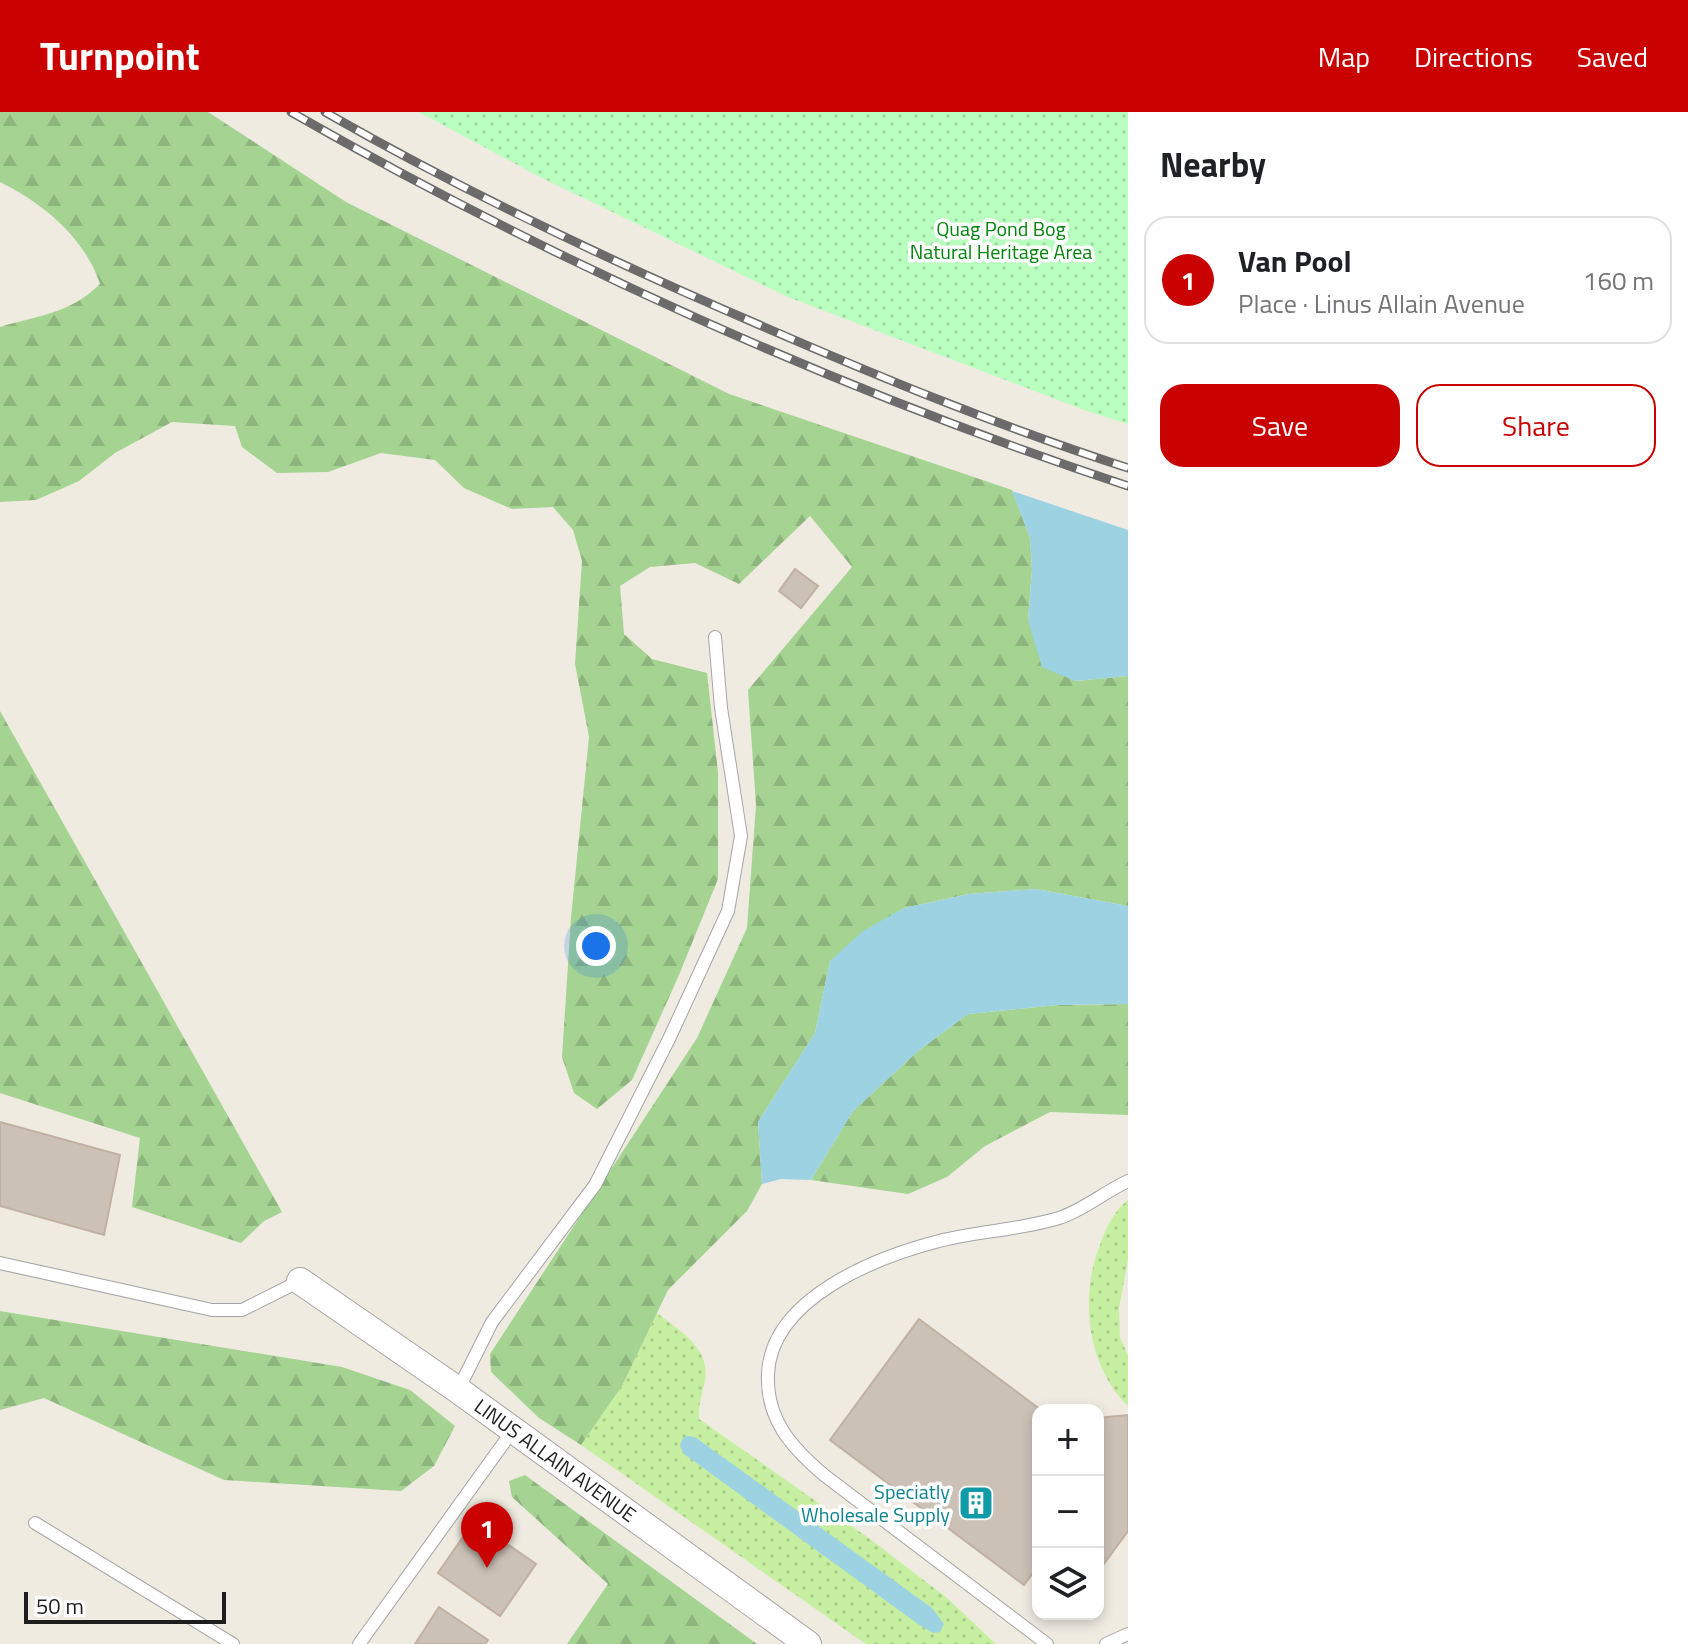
<!DOCTYPE html>
<html lang="en">
<head>
<meta charset="utf-8">
<style>
  body { margin:0; font-family:"Titillium Web",sans-serif; background:#f6f6f6; color:#202124 }
  .controls { position:absolute; right:24px; bottom:24px; display:grid; overflow:hidden; border-radius:16px; box-shadow:0 4px 12px #0003 }
  .controls button { width:72px; height:72px; display:grid; place-items:center; padding:0; border:0; border-bottom:2px solid #e0e0e0; background:#fff; color:#202124; font:40px sans-serif }
  .scale { position:absolute; left:24px; bottom:20px; width:202px; box-sizing:border-box; padding-left:8px; border:4px solid #1d1d1d; border-top:0; font-size:22px; line-height:28px; white-space:nowrap; color:#1d1d1d; -webkit-text-stroke:6px #fff; paint-order:stroke }
  .you { position:absolute; left:596px; top:834px; width:28px; height:28px; margin:-20px; border:6px solid #fff; border-radius:50%; background:#1a73e8; box-shadow:0 0 0 12px #1a73e833 }
  .badge { display:grid; place-items:center; width:52px; height:52px; border-radius:50%; background:#c90100; color:#fff; font-size:26px; font-weight:700 }
  .pin { position:absolute; translate:-50% -66px; filter:drop-shadow(0 2px 4px #0008) }
  .pin::after { content:''; position:absolute; top:42px; width:28px; height:24px; background:inherit; clip-path:polygon(0 0,100% 0,50% 100%) }
  .list { margin:0; padding:0; list-style:none }
  h2 { display:flex; justify-content:space-between; align-items:center; height:104px; margin:0; padding:0 32px; font-size:34px }
  h2 small { font-size:26px; font-weight:400; color:#757577 }
  .list li { display:grid; grid-template-columns:52px 1fr auto; gap:24px; align-items:center; box-sizing:border-box; height:128px; margin:0 16px 16px; padding:0 16px; border:2px solid #e0e0e0; border-radius:24px }
  .list b { display:block; font-size:30px; white-space:nowrap }
  .list p { margin:0; font-size:26px; white-space:nowrap; color:#757577 }
  .list em { font-size:26px; font-style:normal; color:#757577 }
  .actions { display:flex; gap:16px; padding:24px 32px }
  .actions a { flex:1; padding:18px 0; border:2px solid #c90100; border-radius:24px; text-align:center; font-size:28px; color:#c90100 }
  .actions .main { background:#c90100; color:#fff }
  .icon { flex:none; width:44px; height:44px; fill:none; stroke:currentColor; stroke-width:2; stroke-linecap:round; stroke-linejoin:round }
  .map { position:relative; flex:none; width:1128px; height:1532px; overflow:hidden }
  header { display:flex; align-items:center; gap:48px; box-sizing:border-box; height:112px; padding:0 40px; background:#c90100; color:#fff }
  header strong { font-size:38px }
  nav { display:flex; gap:44px; margin-inline-start:auto; font-size:28px }
  main { display:flex }
  aside { flex:1; background:#fff }
  .map>svg:first-child { display:block }
  .grass { fill:url(#grass-dots) }
  .forest { fill:url(#forest-firs) }
  .park { fill:url(#park-dots) }
  .water { fill:#9dd2e2 }
  .building { fill:#cbc1b7; stroke:#c2b1a2; stroke-width:2 }
  .lines { fill:none; stroke-linecap:round; stroke-linejoin:round }
  .lane-casing { stroke:#a4a4a4; stroke-width:14 }
  .street-casing { stroke:#a4a4a4; stroke-width:28 }
  .lane { stroke:#fff; stroke-width:12 }
  .street { stroke:#fff; stroke-width:26 }
  .rail-casing { stroke:#6b6b6b; stroke-width:9 }
  .rail { stroke:#fff; stroke-width:6; stroke-dasharray:18; stroke-linecap:butt }
  .labels { text-anchor:middle; stroke-width:7; stroke-linejoin:round; paint-order:stroke }
  .park-label { font-size:20px; fill:#00850c; stroke:#fff }
  .street-label { font-size:20px; fill:#1d1d1d; stroke:#fff }
  .culture-label { font-size:20px; fill:#0d838f; stroke:#fff; text-anchor:end }
</style>
</head>
<body>
<header>
<strong>Turnpoint</strong>
<nav><a>Map</a><a>Directions</a><a>Saved</a></nav>
</header>
<main>
<div class="map">
<svg width="1128" height="1532" viewBox="0 0 1128 1532">
  <defs>
    <pattern id="grass-dots" width="8" height="8" patternUnits="userSpaceOnUse" patternTransform="scale(2)"><rect width="8" height="8" fill="#c7efa1"/><path d="M2 2h.1M6 6h.1" fill="none" stroke="#aacc8a" stroke-width="1.8" stroke-linecap="round"/></pattern>
    <pattern id="forest-firs" width="22" height="20" patternUnits="userSpaceOnUse" patternTransform="scale(2)"><rect width="22" height="20" fill="#a4d392"/><path d="M5 1l3.5 6h-7zM16 11l3.5 6h-7z" fill="#8db57d"/></pattern>
    <pattern id="park-dots" width="8" height="8" patternUnits="userSpaceOnUse" patternTransform="scale(2)"><rect width="8" height="8" fill="#b9ffbf"/><path d="M2 2h.1M6 6h.1" fill="none" stroke="#9fdaa4" stroke-width="1.8" stroke-linecap="round"/></pattern>
  </defs>
  <rect width="100%" height="100%" fill="#efebe1"/>
  <g class="grass">
    <path d="M1128 1088V1148L1119 1196 1120 1226 1128 1243V1294C1086 1253 1079 1182 1101 1130 1107 1114 1114 1099 1128 1088Z"/>
    <path d="M657 1201C680 1219 711 1236 705 1269 702 1283 698 1293 699 1307L870 1427 947 1486 996 1532H866L581 1333 622 1274Z"/>
  </g>
  <g class="forest">
    <path d="M0 0H208L346 90 729 282 1012 378 1030 426 1032 457 1028 508 1075 569 1128 564V794L1036 777 969 782 904 796 830 849 815 921 758 1010 762 1072 747 1099 668 1178 622 1274 581 1333 539 1306 491 1260 490 1242 697 926 747 816 756 693 748 578 852 455 810 404 739 472 695 451 650 455 620 474 624 522 652 547 707 561 718 660V767L679 863 632 968 597 997 574 981 562 945 571 806 589 625 575 552 582 449 573 418 553 395 512 397 464 376 435 348 381 341 328 360 277 361 242 335 235 314 172 310 115 341 79 369 36 388 0 390V215C39 203 70 202 100 172 85 126 43 91 0 70Z"/>
    <polygon points="0,599 282,1100 264,1109 241,1131 132,1095 140,1026 0,981"/>
    <polygon points="1128,892 1128,1003 1050,1000 985,1034 947,1065 908,1082 811,1068 853,999 918,939 968,902 1057,893"/>
    <polygon points="0,1199 342,1255 410,1278 455,1314 434,1354 401,1379 224,1368 44,1286 0,1298"/>
    <polygon points="525,1363 757,1532 567,1532 608,1472 512,1385 509,1369"/>
  </g>
  <polygon class="park" points="419,0 1128,0 1128,312 1087,299 788,185 538,64"/>
  <g class="water">
    <polygon points="1012,379 1128,418 1128,564 1075,569 1042,555 1028,508 1032,457 1030,426"/>
    <polygon points="1036,777 1128,794 1128,892 1057,893 968,902 918,939 853,999 811,1068 781,1067 762,1072 758,1010 815,921 830,849 863,819 904,796 969,782"/>
    <polygon points="687,1324 695,1325 932,1496 944,1512 940,1520 933,1521 918,1512 684,1342 680,1334 682,1327"/>
  </g>
  <g class="building">
    <polygon points="795,457 818,474 801,496 779,479"/>
    <polygon points="0,1010 120,1043 104,1123 0,1094"/>
    <polygon points="919,1207 1041,1298 1038,1298 1038,1454 1024,1473 830,1328"/>
    <polygon points="1128,1303 1128,1419 1098,1460 1098,1306"/>
    <polygon points="474,1409 536,1452 500,1504 438,1461"/>
    <polygon points="439,1495 488,1528 485,1532 415,1532"/>
  </g>
  <g class="lines">
    <defs>
      <g id="lane">
        <polyline points="0,1151 212,1198 242,1198 300,1169"/>
        <polyline points="458,1278 492,1210 595,1073 669,927 728,799 741,724 721,596 715,525"/>
        <polyline points="35,1411 233,1532"/>
        <polyline points="359,1532 513,1318"/>
        <path d="M1047 1532 824 1363C791 1335 766 1307 768 1262 771 1186 877 1145 939 1129 978 1119 1020 1118 1059 1106 1084 1098 1104 1080 1128 1069"/>
        <polyline points="1106,1532 1128,1522"/>
      </g>
      <g id="street">
        <path id="s1" d="M300 1169 458 1278 808 1532"/>
      </g>
    </defs>
    <use href="#lane" class="lane-casing"/>
    <use href="#street" class="street-casing"/>
    <use href="#lane" class="lane"/>
    <use href="#street" class="street"/>
    <defs>
      <g id="rail">
        <path d="M291 0C553 150 841 279 1128 374"/>
        <path d="M325 0C463 79 608 148 755 211 877 264 1001 315 1128 356"/>
      </g>
    </defs>
    <use href="#rail" class="rail-casing"/>
    <use href="#rail" class="rail"/>
  </g>
  <defs>
    <symbol id="building-square" viewBox="-11 -11 22 22"><rect x="-9" y="-9" width="18" height="18" rx="4" fill="#0f9aa8" stroke="#fff"/><path d="M-4-6H4V6H1V3H-1V6H-4ZM-2.5-4.3h1.7v1.8h-1.7ZM.8-4.3h1.7v1.8H.8ZM-2.5-1h1.7V.8h-1.7ZM.8-1h1.7V.8H.8Z" fill="#fff"/></symbol>
  </defs>
  <g fill-rule="evenodd">
    <use href="#building-square" x="956" y="1371" width="40" height="40"/>
  </g>
  <g class="labels">
    <g class="park-label">
      <text x="1001" y="124">Quag Pond Bog<tspan x="1001" dy="23">Natural Heritage Area</tspan></text>
    </g>
    <g class="street-label">
      <text dy="7" stroke="none"><textPath href="#s1" startOffset="312">LINUS ALLAIN AVENUE</textPath></text>
    </g>
    <g class="culture-label">
      <text x="950" y="1387">Speciatly<tspan x="950" dy="23">Wholesale Supply</tspan></text>
    </g>
  </g>
</svg>
<div class="controls">
<button>+</button>
<button>−</button>
<button><svg class="icon" aria-label="layers" viewBox="0 0 24 24"><path d="M12 4l9 5-9 5-9-5zM3 14l9 5 9-5"/></svg></button>
</div>
<div class="scale">50 m</div>
<div class="you"></div>
<div class="pin badge" style="left:487px;top:1456px">1</div>
</div>
<aside>
<h2>Nearby<small></small></h2>
<ul class="list">
<li><span class="badge">1</span><div><b>Van Pool</b><p>Place · Linus Allain Avenue</p></div><em>160 m</em></li>
</ul>
<div class="actions"><a class="main">Save</a><a>Share</a></div>
</aside>
</main>
</body>
</html>
